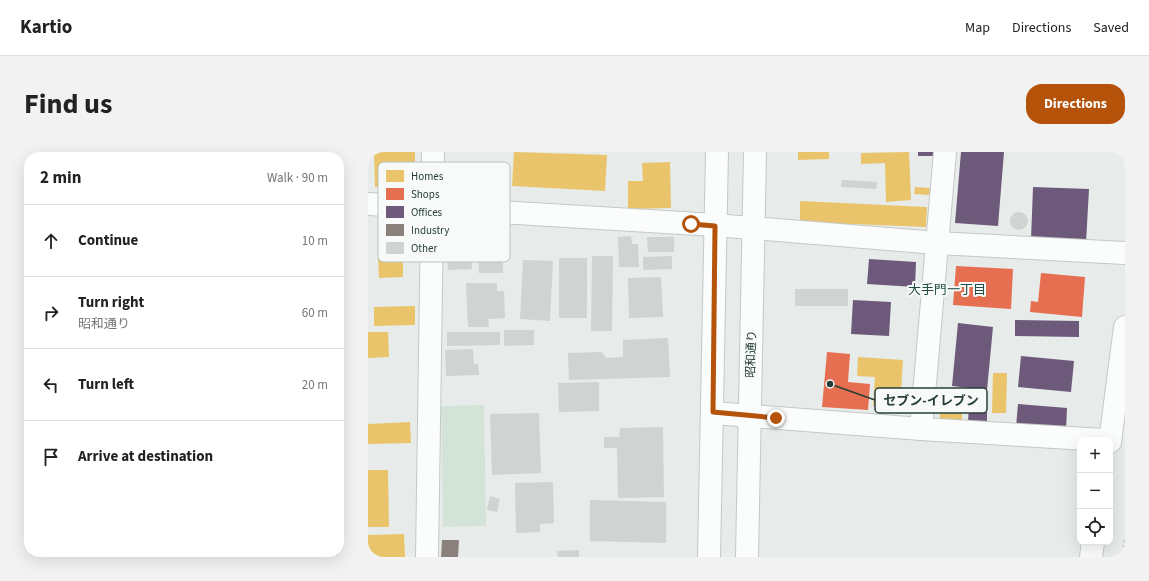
<!DOCTYPE html>
<html lang="en">
<head>
<meta charset="utf-8">
<style>
  body { margin:0; font-family:"Source Sans 3","Noto Sans JP",sans-serif; background:#f2f2f2; color:#222 }
  .controls { position:absolute; right:12px; bottom:12px; display:grid; overflow:hidden; border-radius:8px; box-shadow:0 4px 16px #0002 }
  .controls button { width:36px; height:36px; display:grid; place-items:center; padding:0; border:0; border-bottom:1px solid #e0e0e0; background:#fff; color:#222; font:20px sans-serif }
  .stop { position:absolute; width:12px; height:12px; margin:-9px; border:3px solid #b45309; border-radius:50%; background:#fff }
  .stop.end { background:#b45309; border-color:#fff; box-shadow:0 1px 4px #0008 }
  .list { margin:0; padding:0; list-style:none }
  h2 { display:flex; justify-content:space-between; align-items:center; height:52px; margin:0; padding:0 16px; font-size:17px }
  h2 small { font-size:13px; font-weight:400; color:#767676 }
  .list li { display:grid; grid-template-columns:26px 1fr auto; gap:12px; align-items:center; box-sizing:border-box; height:72px; padding:0 16px; border-top:1px solid #e0e0e0 }
  .list b { display:block; font-size:15px; white-space:nowrap }
  .list p { margin:0; font-size:13px; white-space:nowrap; color:#767676 }
  .list em { font-size:13px; font-style:normal; color:#767676 }
  .icon { flex:none; width:22px; height:22px; fill:none; stroke:currentColor; stroke-width:2; stroke-linecap:round; stroke-linejoin:round }
  .map { position:relative; flex:none; width:757px; height:405px; overflow:hidden; border-radius:16px }
  header { display:flex; align-items:center; gap:24px; box-sizing:border-box; height:56px; padding:0 20px; background:#fff; border-bottom:1px solid #e0e0e0 }
  header strong { font-size:19px }
  nav { display:flex; gap:22px; margin-inline-start:auto; font-size:14px }
  .intro { display:flex; align-items:center; justify-content:space-between; box-sizing:border-box; height:96px; padding:0 24px }
  h1 { margin:0; font-size:28px }
  .button { padding:10px 18px; border-radius:16px; background:#b45309; color:#fff; font-size:14px; font-weight:700 }
  main { display:flex; gap:24px; padding:0 24px }
  aside { flex:1; background:#fff; border-radius:16px; box-shadow:0 4px 16px #0002 }
  .map>svg:first-child { display:block }
  .green { fill:#d3e3d8 }
  .homes { fill:#e9c46a }
  .shops { fill:#e76f51 }
  .offices { fill:#6d597a }
  .industry { fill:#8a817c }
  .building { fill:#cfd3d1 }
  .lines { fill:none; stroke-linecap:round; stroke-linejoin:round }
  .street-casing { stroke:#c4c9c7; stroke-width:24 }
  .secondary-casing { stroke:#c4c9c7; stroke-width:24 }
  .path { stroke:#c3cbc8; stroke-width:2.5; stroke-dasharray:2 3; stroke-linecap:butt }
  .street { stroke:#fbfcfc; stroke-width:22 }
  .secondary { stroke:#fbfcfc; stroke-width:22 }
  .route { stroke:#b45309; stroke-width:5 }
  .labels { text-anchor:middle; stroke-width:4; stroke-linejoin:round; paint-order:stroke }
  .street-label { font-size:12px; fill:#273e38; stroke:#f7faf8 }
  .neighbourhood-label { font-size:13px; fill:#254e44; stroke:#f7faf8 }
  .key { fill:#f7faf8; stroke:#b9c2be; stroke-width:1 }
  .key-label { font-size:11px; fill:#273e38 }
  .leader { fill:none; stroke:#273e38; stroke-width:1.5 }
  .callout-dot { fill:#273e38; stroke:#f7faf8; stroke-width:1.5 }
  .callout { fill:#f7faf8; stroke:#273e38; stroke-width:1.5 }
  .callout-label { font-size:13px; text-anchor:middle; font-weight:bold; fill:#273e38 }
</style>
</head>
<body>
<header>
<strong>Kartio</strong>
<nav><a>Map</a><a>Directions</a><a>Saved</a></nav>
</header>
<div class="intro"><h1>Find us</h1><a class="button">Directions</a></div>
<main>
<aside>
<h2>2 min<small>Walk · 90 m</small></h2>
<ul class="list">
<li><svg class="icon" aria-label="ahead" viewBox="0 0 24 24"><path d="M12 20V5M6 11l6-6 6 6"/></svg><div><b>Continue</b></div><em>10 m</em></li>
<li><svg class="icon" aria-label="right" viewBox="0 0 24 24"><path d="M7 20v-9h11M14 6l5 5-5 5"/></svg><div><b>Turn right</b><p>昭和通り</p></div><em>60 m</em></li>
<li><svg class="icon" aria-label="left" viewBox="0 0 24 24"><path d="M17 20v-9H6M10 6l-5 5 5 5"/></svg><div><b>Turn left</b></div><em>20 m</em></li>
<li><svg class="icon" aria-label="arrive" viewBox="0 0 24 24"><path d="M6 21V4h12l-3 4 3 4H6"/></svg><div><b>Arrive at destination</b></div></li>
</ul>
</aside>
<div class="map">
<svg width="757" height="405" viewBox="0 0 757 405">
  <rect width="100%" height="100%" fill="#e7ecea"/>
  <polygon class="green" points="116,253 118,374 75,375 73,254"/>
  <g class="homes">
    <polygon points="6,0 47,0 47,34 7,35"/>
    <polygon points="146,0 239,3 237,39 144,34"/>
    <polygon points="430,0 461,0 461,7 430,8"/>
    <polygon points="541,0 543,48 518,50 517,11 493,12 493,1"/>
    <polygon points="302,10 303,56 260,57 260,29 275,29 274,11"/>
    <polygon points="547,35 562,36 561,43 546,42"/>
    <polygon points="432,49 559,55 558,75 432,70"/>
    <polygon points="10,104 35,104 35,125 11,126"/>
    <polygon points="47,154 47,173 6,174 6,155"/>
    <polygon points="0,180 20,180 21,205 0,206"/>
    <polygon points="490,205 535,208 532,255 505,254 507,225 489,224"/>
    <polygon points="625,221 639,221 638,261 624,261"/>
    <polygon points="571,244 594,244 594,268 572,269"/>
    <polygon points="42,270 43,291 0,292 0,272"/>
    <polygon points="0,318 20,318 21,375 0,375"/>
    <polygon points="36,382 37,405 0,405 0,383"/>
  </g>
  <g class="shops">
    <polygon points="588,114 645,117 643,157 585,153"/>
    <polygon points="673,121 717,125 714,165 662,160 663,149 670,150"/>
    <polygon points="459,200 482,202 480,230 502,232 500,258 454,255"/>
  </g>
  <g class="offices">
    <rect x="550" y="0" width="15" height="4"/>
    <polygon points="593,0 636,0 630,74 587,71"/>
    <polygon points="665,35 721,37 718,91 663,88"/>
    <polygon points="501,107 548,110 547,135 499,132"/>
    <polygon points="485,148 523,150 521,184 483,182"/>
    <polygon points="647,168 711,169 711,185 647,184"/>
    <polygon points="590,171 625,175 619,238 584,234"/>
    <polygon points="653,204 706,209 703,240 650,235"/>
    <polygon points="650,252 699,256 698,278 648,275"/>
    <polygon points="601,255 619,255 619,270 600,269"/>
  </g>
  <polygon class="industry" points="74,388 91,388 90,405 73,405"/>
  <g class="building">
    <polygon points="474,28 509,30 508,37 473,35"/>
    <circle cx="651" cy="69" r="9"/>
    <polygon points="263,84 264,92 270,92 271,115 251,115 250,85"/>
    <polygon points="279,85 306,85 306,100 280,100"/>
    <polygon points="134,93 135,121 111,121 110,94"/>
    <polygon points="103,102 104,117 80,118 79,103"/>
    <polygon points="224,104 245,104 244,179 223,179"/>
    <polygon points="304,104 304,117 275,118 275,105"/>
    <rect x="191" y="106" width="28" height="60"/>
    <polygon points="155,108 185,109 182,169 152,167"/>
    <polygon points="293,125 295,165 261,166 260,126"/>
    <polygon points="98,131 129,131 129,139 136,139 137,166 120,167 121,175 100,175"/>
    <rect x="427" y="137" width="53" height="17"/>
    <polygon points="136,178 166,178 166,193 136,194"/>
    <polygon points="79,180 132,180 132,193 79,194"/>
    <polygon points="300,186 302,225 201,228 200,201 234,200 238,206 255,205 255,188"/>
    <polygon points="105,197 106,212 110,212 111,223 78,224 77,198"/>
    <polygon points="231,230 231,259 191,260 190,231"/>
    <polygon points="171,261 173,321 124,323 122,262"/>
    <polygon points="295,275 296,345 250,346 249,296 236,296 236,285 251,285 252,276"/>
    <polygon points="185,330 186,371 172,372 172,380 148,381 147,331"/>
    <polygon points="122,344 132,347 129,360 119,358"/>
    <polygon points="222,348 298,350 298,391 222,389"/>
    <polygon points="211,398 211,405 190,405 189,399"/>
  </g>
  <g class="lines">
    <defs>
      <g id="street">
        <polyline points="345,261 553,277 736,288"/>
        <polyline points="553,277 577,0"/>
      </g>
      <g id="secondary">
        <polyline points="0,52 347,73 569,91 757,101"/>
        <polyline points="742,290 757,175"/>
        <polyline points="59,405 65,0"/>
        <polyline points="341,405 349,0"/>
        <polyline points="379,405 387,0"/>
        <polyline points="723,405 725,390"/>
      </g>
    </defs>
    <use href="#street" class="street-casing"/>
    <use href="#secondary" class="secondary-casing"/>
    <polyline class="path" points="754,405 757,386"/>
    <use href="#street" class="street"/>
    <use href="#secondary" class="secondary"/>
  </g>
  <g class="lines">
    <polyline class="route" points="323,72 347,74 345,260 408,266"/>
  </g>
  <g class="labels">
    <g class="street-label">
      <text transform="translate(383 202) rotate(-88)" y="4">昭和通り</text>
    </g>
    <g class="neighbourhood-label">
      <text x="579" y="142">大手門一丁目</text>
    </g>
  </g>
  <rect x="10" y="10" width="132" height="100" rx="6" class="key"/>
  <rect x="18" y="18" width="18" height="12" fill="#e9c46a"/>
  <rect x="18" y="36" width="18" height="12" fill="#e76f51"/>
  <rect x="18" y="54" width="18" height="12" fill="#6d597a"/>
  <rect x="18" y="72" width="18" height="12" fill="#8a817c"/>
  <rect x="18" y="90" width="18" height="12" fill="#cfd3d1"/>
  <g class="key-label">
    <text x="43" y="28">Homes</text>
    <text x="43" y="46">Shops</text>
    <text x="43" y="64">Offices</text>
    <text x="43" y="82">Industry</text>
    <text x="43" y="100">Other</text>
  </g>
  <path class="leader" d="M462 232L507 248"/>
  <circle class="callout-dot" cx="462" cy="232" r="4"/>
  <rect class="callout" x="507" y="236" width="112" height="25" rx="4"/>
  <g class="callout-label">
    <text x="563" y="253">セブン-イレブン</text>
  </g>
</svg>
<div class="controls">
<button>+</button>
<button>−</button>
<button><svg class="icon" aria-label="locate" viewBox="0 0 24 24"><circle cx="12" cy="12" r="6"/><path d="M12 2v4M12 18v4M2 12h4M18 12h4"/></svg></button>
</div>
<div class="stop" style="left:323px;top:72px"></div>
<div class="stop end" style="left:408px;top:266px"></div>
</div>
</main>
</body>
</html>
